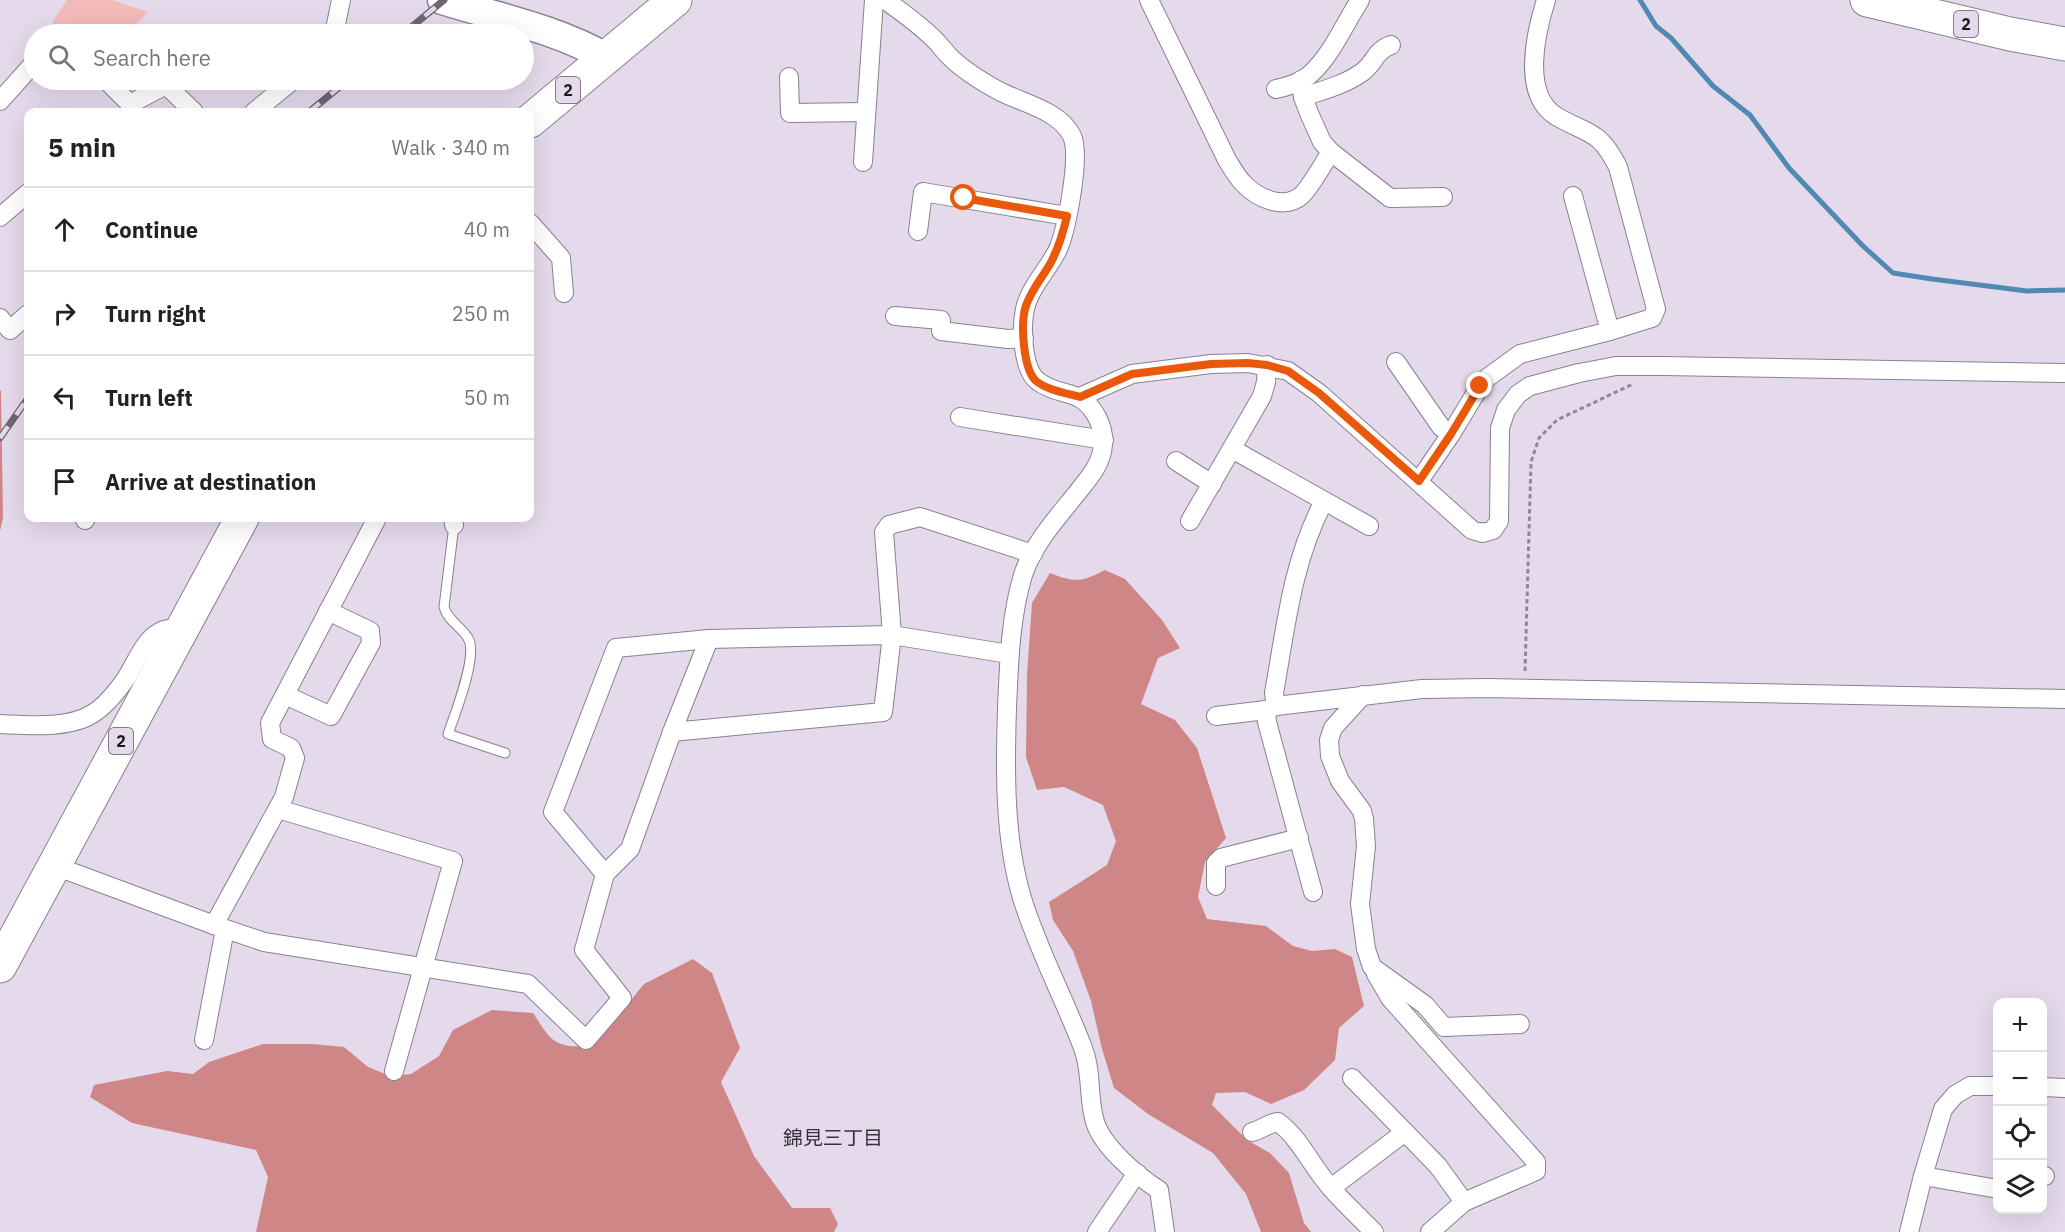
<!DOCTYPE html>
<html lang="en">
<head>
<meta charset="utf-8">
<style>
  body { margin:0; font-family:"IBM Plex Sans","Noto Sans JP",sans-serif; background:#f2f2f2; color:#222 }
  .controls { position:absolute; right:18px; bottom:18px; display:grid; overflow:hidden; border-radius:12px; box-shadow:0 6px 24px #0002 }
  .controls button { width:54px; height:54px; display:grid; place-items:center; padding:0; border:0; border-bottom:2px solid #e0e0e0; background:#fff; color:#222; font:30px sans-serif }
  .stop { position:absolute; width:18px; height:18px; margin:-14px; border:4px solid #ea580c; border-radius:50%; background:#fff }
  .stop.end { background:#ea580c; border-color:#fff; box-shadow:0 2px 6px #0008 }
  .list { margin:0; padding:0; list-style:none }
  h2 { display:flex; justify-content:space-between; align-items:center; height:78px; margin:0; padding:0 24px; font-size:26px }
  h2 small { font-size:20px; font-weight:400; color:#767676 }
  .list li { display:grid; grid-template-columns:39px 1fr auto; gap:18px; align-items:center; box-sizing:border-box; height:84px; padding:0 24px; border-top:2px solid #e0e0e0 }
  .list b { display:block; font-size:22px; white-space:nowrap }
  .list em { font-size:20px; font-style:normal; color:#767676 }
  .icon { flex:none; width:33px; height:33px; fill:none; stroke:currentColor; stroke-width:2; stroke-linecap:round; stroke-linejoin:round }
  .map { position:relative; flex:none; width:2065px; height:1232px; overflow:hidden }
  .search { position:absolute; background:#fff; box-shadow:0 6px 24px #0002; left:24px; top:24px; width:510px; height:66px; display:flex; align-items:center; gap:15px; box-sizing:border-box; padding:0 21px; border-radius:33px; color:#767676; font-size:22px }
  .panel { position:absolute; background:#fff; box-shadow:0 6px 24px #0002; left:24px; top:108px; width:510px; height:414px; border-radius:12px }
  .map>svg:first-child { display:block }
  .green { fill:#f3bab9 }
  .forest { fill:#ce8786 }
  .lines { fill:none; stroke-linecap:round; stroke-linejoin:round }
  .stream { stroke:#5189b3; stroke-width:5 }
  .lane-casing { stroke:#8a8091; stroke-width:11 }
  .street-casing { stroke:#8a8091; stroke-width:20 }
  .primary-casing { stroke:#8a8091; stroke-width:31 }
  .highway-casing { stroke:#8a8091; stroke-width:35 }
  .path { stroke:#908895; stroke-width:3; stroke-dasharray:4.5 3; stroke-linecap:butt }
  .lane { stroke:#fff; stroke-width:9 }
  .street { stroke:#fff; stroke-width:18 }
  .primary { stroke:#fff; stroke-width:28 }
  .highway { stroke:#fff; stroke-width:33 }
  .rail-casing { stroke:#6d6671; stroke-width:7 }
  .rail { stroke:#e5daec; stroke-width:4.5; stroke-dasharray:14; stroke-linecap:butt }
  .route { stroke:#ea580c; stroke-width:8 }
  .labels { text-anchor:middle; stroke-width:4.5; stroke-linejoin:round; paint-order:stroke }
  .shield { fill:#e5daec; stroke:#58525c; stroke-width:1.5 }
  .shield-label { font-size:16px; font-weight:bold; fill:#1c181f }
  .neighbourhood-label { font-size:20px; fill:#38303e; stroke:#e5daec }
</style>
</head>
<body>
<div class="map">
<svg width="2065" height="1232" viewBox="0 0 2065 1232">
  <rect width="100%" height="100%" fill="#e5daec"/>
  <polygon class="green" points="67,0 112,0 148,12 127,34 66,34 52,23"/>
  <g class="forest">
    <polygon points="1,390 3,518 0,531 0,391"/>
    <path d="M1105 570 1125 579 1162 620 1180 648 1158 658 1141 704 1175 720 1197 748 1226 838 1205 862 1198 897 1207 919 1266 926 1293 946 1312 951 1335 949 1352 957 1364 1006 1339 1028 1335 1060 1304 1090 1271 1104 1245 1092 1216 1093 1212 1105 1247 1140 1270 1153 1289 1173 1304 1223 1311 1232H1261L1246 1194 1213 1153 1148 1114 1114 1088 1102 1049 1091 1001 1073 951 1053 920 1049 902 1107 865 1116 841 1103 805 1064 787 1037 790 1026 757 1027 675 1032 603 1050 573C1075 583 1082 582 1105 570Z"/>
    <path d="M693 959 712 973 740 1048 721 1082 754 1156 792 1208H830L838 1224 834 1232H256L268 1177 256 1150 132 1123 90 1097 94 1085 167 1071 193 1074 209 1062 263 1044H313L344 1047 368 1067 390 1076 411 1074 439 1056 453 1030 492 1010 533 1013C551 1041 554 1048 589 1046L609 1027 644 984Z"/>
  </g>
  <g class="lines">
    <polyline class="stream" points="1640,0 1656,26 1671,38 1713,86 1750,115 1789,168 1863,246 1893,273 1932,279 2027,291 2065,290"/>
    <defs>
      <path id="lane" d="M454 525 444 607C448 622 463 627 469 640 477 658 455 714 448 734L505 753"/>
      <g id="street">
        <path d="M885 0C902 12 920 25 935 40 940 45 944 51 949 56 963 70 984 83 1001 92 1023 103 1060 111 1072 136 1081 156 1067 226 1059 247 1050 268 1030 286 1025 309 1021 327 1022 371 1039 382 1061 398 1081 387 1097 417 1101 425 1104 435 1103 444 1102 464 1089 478 1077 493 1057 518 1033 544 1023 575 1010 618 1009 664 1007 708 1005 771 1004 837 1022 898 1038 950 1064 998 1083 1048 1092 1071 1088 1095 1094 1118 1099 1144 1137 1176 1159 1190L1165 1232"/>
        <path d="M1149 0 1227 160C1232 168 1237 177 1243 183 1257 198 1284 211 1302 195 1311 186 1323 164 1331 152"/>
        <polyline points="62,34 63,34"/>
        <polyline points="334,34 341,0"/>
        <polyline points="789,77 790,113 866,112"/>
        <polyline points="106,80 130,104 166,85 194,112"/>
        <polyline points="1301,80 1303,97 1309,113 1322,142 1331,152 1390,198 1443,197"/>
        <path d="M1276 89C1285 87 1295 84 1303 80 1329 62 1343 26 1360 0"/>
        <path d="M1303 97C1323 90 1344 85 1361 73 1375 64 1374 51 1391 45"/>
        <polyline points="0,101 34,63"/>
        <polyline points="254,112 293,80"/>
        <polyline points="863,162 874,0"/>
        <polyline points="1573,196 1610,331"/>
        <polyline points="0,217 28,193"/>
        <polyline points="530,223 561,258 564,293"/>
        <polyline points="918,231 923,192 1067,216"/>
        <polyline points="895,316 941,320 941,331 1008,339 1024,338"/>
        <polyline points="0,318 10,330 28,314"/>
        <polyline points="1396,362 1441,427 1451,434"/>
        <polyline points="1080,397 1132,374 1211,364 1248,363 1288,371 1319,393 1472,530 1482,533 1493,530 1499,521 1500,428 1506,410 1518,394 1530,386 1579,373 1616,366 1663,366 2065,373"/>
        <polyline points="960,417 1104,440"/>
        <polyline points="1232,449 1369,526"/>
        <polyline points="1176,461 1212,484"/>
        <path d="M1419 481 1451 434 1480 386 1487 378 1520 354 1610 331 1652 318 1656 309 1618 167C1599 129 1588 135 1556 116 1521 94 1536 32 1546 0"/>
        <polyline points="453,518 454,525"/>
        <polyline points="85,520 86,518"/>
        <polyline points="1190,521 1262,396 1266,382 1267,365"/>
        <polyline points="285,695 331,716 371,643 370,631 328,611"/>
        <polyline points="1363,695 1333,728 1329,740 1330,756 1340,781 1362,811 1364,819 1366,846 1360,904 1366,949 1372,967 1425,1005 1444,1027 1520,1024"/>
        <path d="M1276 706 1274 693C1286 626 1292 562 1324 501"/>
        <polyline points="1216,716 1266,710"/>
        <path d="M0 724C26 725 69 729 92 714 106 706 118 690 127 677 137 661 145 637 164 630 169 628 177 628 182 627"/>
        <polyline points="672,732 883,712 892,635 884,532 889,525 920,517 1033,554"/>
        <polyline points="278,809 453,861 394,1071"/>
        <polyline points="55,866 214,925 264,942 528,984 586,1040 622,998 584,950 605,874 630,849 672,732 709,639"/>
        <polyline points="605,874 553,812 616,648 709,639 892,635 1009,654"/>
        <polyline points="1216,886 1216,863 1221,858 1299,838"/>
        <polyline points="1313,892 1267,722 1266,710 1276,706 1422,689 1487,688 2065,699"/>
        <polyline points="214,925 284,797 295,758 291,748 272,739 270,723 377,518"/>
        <polyline points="1376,974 1390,998 1536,1162 1536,1171 1464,1202 1430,1232"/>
        <polyline points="204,1040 225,929"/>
        <polyline points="2042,1087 2065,1088"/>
        <path d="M1252 1132C1262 1130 1268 1123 1278 1122 1300 1138 1312 1167 1331 1188 1344 1203 1359 1217 1374 1232"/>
        <polyline points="1405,1132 1438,1166 1464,1202"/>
        <polyline points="1923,1176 1998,1189"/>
        <polyline points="2042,1177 2045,1176"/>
        <polyline points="1331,1188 1405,1132 1352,1078"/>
        <polyline points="1097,1232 1137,1173"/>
        <polyline points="1909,1232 1923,1176 1943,1109 1955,1095 1970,1086 1998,1086"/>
      </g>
      <path id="primary" d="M442 0C497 17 557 29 607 58"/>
      <g id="highway">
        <polyline points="1867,0 2010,34 2065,44"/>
        <polyline points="530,121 675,0"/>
        <polyline points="0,966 242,518"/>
      </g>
    </defs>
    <use href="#lane" class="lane-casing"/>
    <use href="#street" class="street-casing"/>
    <use href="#primary" class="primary-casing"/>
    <use href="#highway" class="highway-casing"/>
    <polyline class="path" points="1525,671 1531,462 1539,438 1557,420 1633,384"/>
    <use href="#lane" class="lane"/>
    <use href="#street" class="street"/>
    <use href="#primary" class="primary"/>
    <use href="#highway" class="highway"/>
    <defs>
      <g id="rail">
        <polyline points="403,34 444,0"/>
        <polyline points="309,112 348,80"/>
        <polyline points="0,438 28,398"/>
      </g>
    </defs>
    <use href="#rail" class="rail-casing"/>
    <use href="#rail" class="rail"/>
  </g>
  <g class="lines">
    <path class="route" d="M964 198 1067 216C1063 233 1059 248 1050 264 1042 278 1029 293 1025 309 1021 325 1023 369 1036 381 1047 390 1066 393 1080 397L1132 374 1211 364 1248 363 1267 365 1288 371 1319 393 1419 481 1451 434 1480 386"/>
  </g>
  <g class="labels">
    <g class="shield">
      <rect x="1954" y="11" width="24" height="26" rx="4.5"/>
      <rect x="556" y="77" width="24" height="26" rx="4.5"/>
      <rect x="109" y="728" width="24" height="26" rx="4.5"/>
    </g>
    <g class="shield-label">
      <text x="1966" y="30">2</text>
      <text x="568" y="96">2</text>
      <text x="121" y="747">2</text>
    </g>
    <g class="neighbourhood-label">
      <text x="833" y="1145">錦見三丁目</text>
    </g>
  </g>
</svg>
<div class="controls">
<button>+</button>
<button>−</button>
<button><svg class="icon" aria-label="locate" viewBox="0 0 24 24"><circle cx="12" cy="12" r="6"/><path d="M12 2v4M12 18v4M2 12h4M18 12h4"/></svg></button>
<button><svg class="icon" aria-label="layers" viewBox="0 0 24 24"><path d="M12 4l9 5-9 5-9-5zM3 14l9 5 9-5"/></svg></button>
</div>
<div class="stop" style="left:964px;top:198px"></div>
<div class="stop end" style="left:1480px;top:386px"></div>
<div class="search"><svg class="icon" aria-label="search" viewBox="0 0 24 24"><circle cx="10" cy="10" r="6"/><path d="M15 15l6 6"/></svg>Search here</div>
<section class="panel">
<h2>5 min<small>Walk · 340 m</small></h2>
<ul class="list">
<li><svg class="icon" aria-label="ahead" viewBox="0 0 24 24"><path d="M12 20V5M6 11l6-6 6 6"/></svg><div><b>Continue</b></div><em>40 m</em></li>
<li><svg class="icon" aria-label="right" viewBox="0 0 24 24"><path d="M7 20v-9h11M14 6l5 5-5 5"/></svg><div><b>Turn right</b></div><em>250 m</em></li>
<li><svg class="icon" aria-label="left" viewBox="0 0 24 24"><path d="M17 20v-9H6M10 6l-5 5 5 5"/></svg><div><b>Turn left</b></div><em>50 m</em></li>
<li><svg class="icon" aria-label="arrive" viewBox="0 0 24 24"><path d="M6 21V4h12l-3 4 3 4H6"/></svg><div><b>Arrive at destination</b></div></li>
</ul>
</section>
</div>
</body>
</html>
